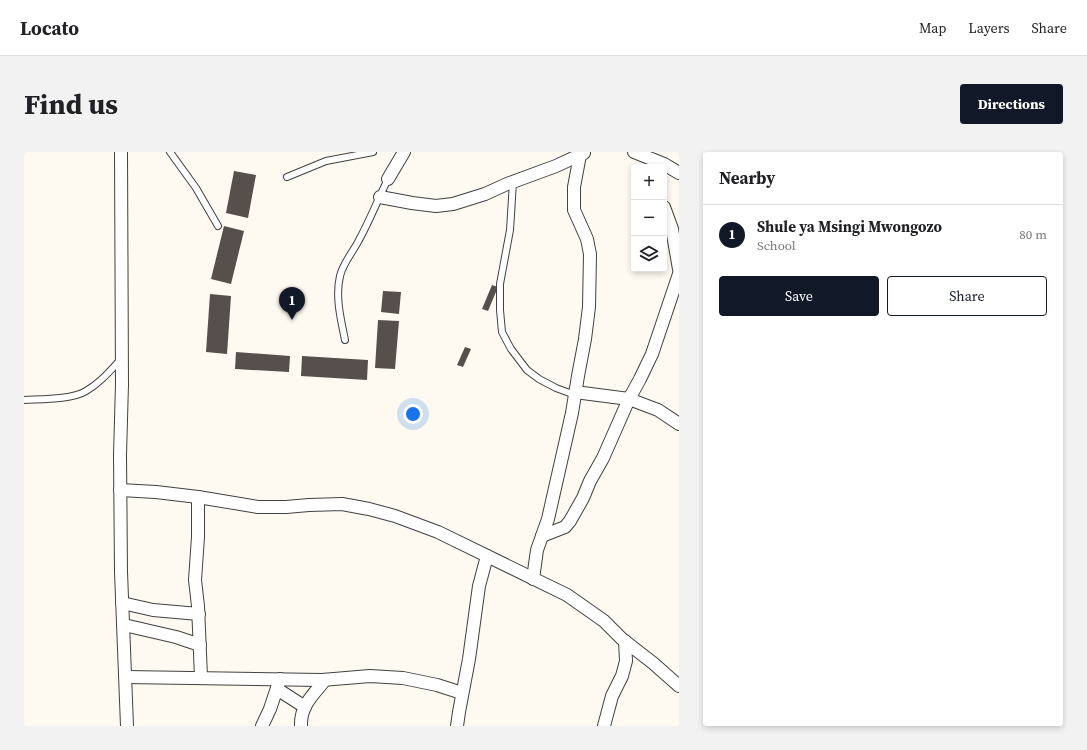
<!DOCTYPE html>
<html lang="en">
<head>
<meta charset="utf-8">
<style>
  body { margin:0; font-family:"Source Serif 4",serif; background:#f2f2f2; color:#202124 }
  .controls { position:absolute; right:12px; top:12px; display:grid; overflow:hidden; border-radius:4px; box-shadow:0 2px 6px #0003 }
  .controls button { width:36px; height:36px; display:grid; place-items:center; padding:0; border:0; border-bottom:1px solid #e0e0e0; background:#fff; color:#202124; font:20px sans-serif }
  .you { position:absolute; left:389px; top:262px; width:14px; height:14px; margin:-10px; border:3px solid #fff; border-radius:50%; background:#1a73e8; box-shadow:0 0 0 6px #1a73e833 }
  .badge { display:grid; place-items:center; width:26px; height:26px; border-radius:50%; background:#111827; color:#fff; font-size:13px; font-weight:700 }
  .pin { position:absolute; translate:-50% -33px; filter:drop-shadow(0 1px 2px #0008) }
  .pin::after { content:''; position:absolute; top:21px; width:14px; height:12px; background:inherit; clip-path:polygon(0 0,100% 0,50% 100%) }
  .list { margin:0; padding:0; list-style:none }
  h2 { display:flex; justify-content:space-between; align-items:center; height:52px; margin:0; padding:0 16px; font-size:17px }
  h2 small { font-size:13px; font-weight:400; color:#757577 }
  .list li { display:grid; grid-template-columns:26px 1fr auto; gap:12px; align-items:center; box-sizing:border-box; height:60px; padding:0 16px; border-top:1px solid #e0e0e0 }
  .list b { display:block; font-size:15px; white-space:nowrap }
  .list p { margin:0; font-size:13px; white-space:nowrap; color:#757577 }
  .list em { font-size:13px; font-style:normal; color:#757577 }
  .actions { display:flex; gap:8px; padding:12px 16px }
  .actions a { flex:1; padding:9px 0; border:1px solid #111827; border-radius:4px; text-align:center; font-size:14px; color:#111827 }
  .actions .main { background:#111827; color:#fff }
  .icon { flex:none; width:22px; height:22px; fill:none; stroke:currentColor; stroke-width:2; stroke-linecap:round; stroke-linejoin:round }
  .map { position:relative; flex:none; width:655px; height:574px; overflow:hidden; border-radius:4px }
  header { display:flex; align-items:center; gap:24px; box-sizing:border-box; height:56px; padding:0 20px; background:#fff; border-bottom:1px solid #e0e0e0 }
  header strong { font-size:19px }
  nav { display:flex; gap:22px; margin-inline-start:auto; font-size:14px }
  .intro { display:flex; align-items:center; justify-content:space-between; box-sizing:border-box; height:96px; padding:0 24px }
  h1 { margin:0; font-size:28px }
  .button { padding:10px 18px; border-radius:4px; background:#111827; color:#fff; font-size:14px; font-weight:700 }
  main { display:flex; gap:24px; padding:0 24px }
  aside { flex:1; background:#fff; border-radius:4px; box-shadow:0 2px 6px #0003 }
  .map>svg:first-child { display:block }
  .building { fill:#564f4b }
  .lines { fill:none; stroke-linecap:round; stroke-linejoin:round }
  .lane-casing { stroke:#414141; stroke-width:8 }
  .street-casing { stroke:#414141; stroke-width:14 }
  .lane { stroke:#fff; stroke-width:6 }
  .street { stroke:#fff; stroke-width:12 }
</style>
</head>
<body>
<header>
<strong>Locato</strong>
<nav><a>Map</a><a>Layers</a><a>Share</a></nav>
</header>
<div class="intro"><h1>Find us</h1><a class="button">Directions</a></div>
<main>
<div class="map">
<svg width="655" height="574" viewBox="0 0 655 574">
  <rect width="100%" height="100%" fill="#fefaf1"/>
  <g class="building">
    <polygon points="210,19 232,23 224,66 202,61"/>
    <polygon points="200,74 220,79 207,132 187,127"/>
    <polygon points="468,133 474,135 464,159 458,157"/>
    <polygon points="359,139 377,140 375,162 357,160"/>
    <polygon points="186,142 207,144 203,202 182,200"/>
    <polygon points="354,168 375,169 371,217 351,216"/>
    <polygon points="441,195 447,197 439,215 433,213"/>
    <polygon points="212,200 266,204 265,220 211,217"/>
    <polygon points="278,204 344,208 343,228 277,224"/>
  </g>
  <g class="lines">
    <defs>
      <g id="lane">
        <polyline points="146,0 172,36 194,74"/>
        <polyline points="263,25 302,9 349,0"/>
        <polyline points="489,30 486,78 476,132 476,158 478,180 487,197 503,218 515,227 532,236 551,243"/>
        <path d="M321 188C317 168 311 145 316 124 319 111 329 100 335 88 346 68 354 47 364 27"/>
        <path d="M0 248C17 247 47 248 62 239 76 231 86 219 97 207"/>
      </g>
      <g id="street">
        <polyline points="97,0 98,232 96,303 97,420 103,574"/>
        <polyline points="610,0 640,12 655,21"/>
        <polyline points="364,27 380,0"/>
        <polyline points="356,45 388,51 412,54 429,52 461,42 483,32 532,14 560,1"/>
        <polyline points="640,55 648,77 655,117"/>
        <polyline points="551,240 605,247 634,258 655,272"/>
        <polyline points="96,338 132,340 174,345 234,355 262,355 285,353 318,352 345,357 371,364 414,380 543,443 580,469 598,487 629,511 655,534"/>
        <polyline points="174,345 174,385 171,428 174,454 177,525"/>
        <polyline points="518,384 541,375 546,369 559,346 566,329 579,306 605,247 616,227 628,202 655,122"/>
        <polyline points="509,427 513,398 524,367 548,261 554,224 561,187 565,155 566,102 563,87 550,58 550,35 556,3"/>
        <polyline points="98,451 129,458 175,462"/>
        <polyline points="100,473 152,485 176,493"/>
        <polyline points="102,525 298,528 346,524 379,526 413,533 438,541"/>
        <polyline points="253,537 281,555"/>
        <polyline points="238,574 246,557 256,527"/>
        <path d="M277 574C276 554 289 543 301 528"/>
        <polyline points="433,574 435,560 445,507 455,434 463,404"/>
        <polyline points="580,574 588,544 598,524 602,509 601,489"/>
      </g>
    </defs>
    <use href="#lane" class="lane-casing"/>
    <use href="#street" class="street-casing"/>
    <use href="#lane" class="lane"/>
    <use href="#street" class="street"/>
  </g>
</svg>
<div class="controls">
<button>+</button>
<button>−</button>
<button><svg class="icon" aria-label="layers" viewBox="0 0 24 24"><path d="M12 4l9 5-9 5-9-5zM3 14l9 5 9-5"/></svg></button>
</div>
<div class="you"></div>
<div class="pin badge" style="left:268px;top:168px">1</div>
</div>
<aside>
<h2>Nearby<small></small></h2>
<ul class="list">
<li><span class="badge">1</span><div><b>Shule ya Msingi Mwongozo</b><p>School</p></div><em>80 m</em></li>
</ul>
<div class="actions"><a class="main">Save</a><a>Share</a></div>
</aside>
</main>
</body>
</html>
